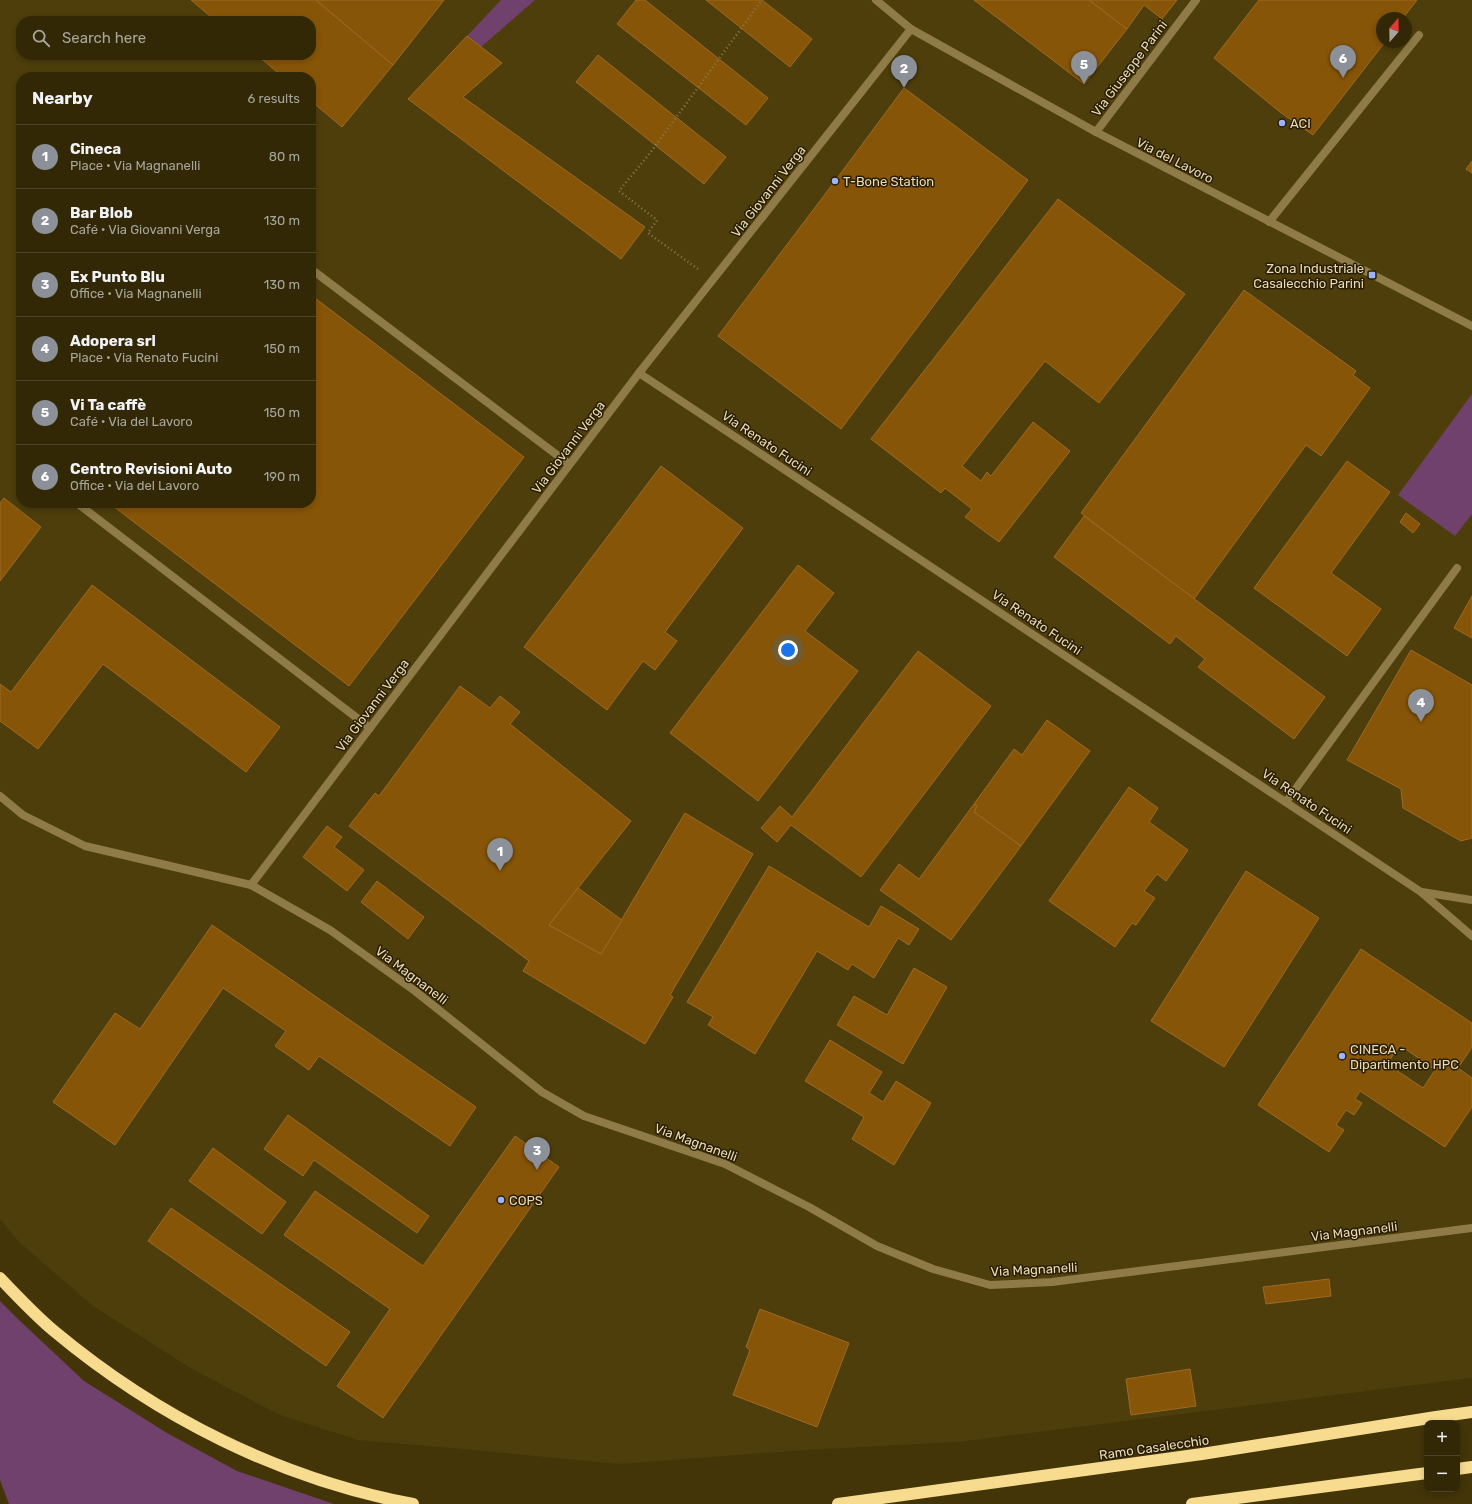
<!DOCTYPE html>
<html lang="en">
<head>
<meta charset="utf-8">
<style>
  body { margin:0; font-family:Rubik,sans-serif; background:#3d3414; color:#f1f3f6 }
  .controls { position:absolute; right:12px; bottom:12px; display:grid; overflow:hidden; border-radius:8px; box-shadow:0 2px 6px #0003 }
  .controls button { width:36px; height:36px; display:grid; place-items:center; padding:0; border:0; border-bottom:1px solid #4d4428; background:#322806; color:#f1f3f6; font:20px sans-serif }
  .compass { position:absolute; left:1376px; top:12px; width:36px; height:36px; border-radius:50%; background:#322806; box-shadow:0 2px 6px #0003; rotate:20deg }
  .you { position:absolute; left:788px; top:650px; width:14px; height:14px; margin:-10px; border:3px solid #fff; border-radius:50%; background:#1a73e8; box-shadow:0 0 0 6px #1a73e833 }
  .badge { display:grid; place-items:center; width:26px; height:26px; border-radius:50%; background:#8c9099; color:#fff; font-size:13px; font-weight:700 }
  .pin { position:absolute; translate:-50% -33px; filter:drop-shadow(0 1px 2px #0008) }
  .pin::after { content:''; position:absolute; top:21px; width:14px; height:12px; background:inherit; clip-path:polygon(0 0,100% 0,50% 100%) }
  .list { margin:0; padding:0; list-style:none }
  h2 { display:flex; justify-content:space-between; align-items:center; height:52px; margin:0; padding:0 16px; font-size:17px }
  h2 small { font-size:13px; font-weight:400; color:#a8a69b }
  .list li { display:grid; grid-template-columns:26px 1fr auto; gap:12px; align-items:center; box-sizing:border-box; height:64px; padding:0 16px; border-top:1px solid #4d4428 }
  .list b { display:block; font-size:15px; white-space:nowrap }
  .list p { margin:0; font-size:13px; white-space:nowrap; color:#a8a69b }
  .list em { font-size:13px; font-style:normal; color:#a8a69b }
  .icon { flex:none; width:22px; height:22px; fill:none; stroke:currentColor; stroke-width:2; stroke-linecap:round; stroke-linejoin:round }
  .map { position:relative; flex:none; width:1472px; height:1504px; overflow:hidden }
  .search { position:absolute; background:#322806; box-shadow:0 2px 6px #0003; left:16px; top:16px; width:300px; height:44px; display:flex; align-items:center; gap:10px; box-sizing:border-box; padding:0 14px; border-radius:16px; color:#a8a69b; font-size:15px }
  .panel { position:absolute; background:#322806; box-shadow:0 2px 6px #0003; left:16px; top:72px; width:300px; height:436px; border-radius:16px }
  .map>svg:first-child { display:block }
  .built { fill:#4e3e0b; fill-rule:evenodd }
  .green { fill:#71416d }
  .building { fill:#875507; stroke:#9d6a27; fill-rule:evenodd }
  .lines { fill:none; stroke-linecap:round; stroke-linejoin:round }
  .path { stroke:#887a50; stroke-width:2.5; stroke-dasharray:1 3; stroke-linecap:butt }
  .lane { stroke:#8e7b47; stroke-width:8 }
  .street { stroke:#8e7b47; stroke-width:8 }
  .highway { stroke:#f7db8f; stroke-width:12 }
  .poi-dot { fill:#9cb4fd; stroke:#281d00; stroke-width:1.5 }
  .labels { text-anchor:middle; stroke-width:3; stroke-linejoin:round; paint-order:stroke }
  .street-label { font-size:13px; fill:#e9dbb5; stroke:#281d00 }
  .poi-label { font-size:13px; fill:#e9dbb5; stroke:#281d00; text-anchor:start }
</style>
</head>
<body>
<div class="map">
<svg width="1472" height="1504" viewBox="0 0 1472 1504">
  <rect width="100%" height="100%" fill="#433508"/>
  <path class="built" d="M0 0H1472V1378L957 1442 805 1450 619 1464 441 1447 358 1440 280 1415 192 1369 93 1306 19 1242 0 1219ZM1382 18H1406V42H1382ZM21 21H311V55H21ZM21 77H311V503H21Z"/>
  <g class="green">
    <polygon points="501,0 535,0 481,47 467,36"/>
    <polygon points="1472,394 1472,514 1455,536 1398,495"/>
    <polygon points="0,1301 19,1320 84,1381 167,1433 237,1471 334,1504 9,1504 0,1480"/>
  </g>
  <g class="building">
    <polygon points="191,0 316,0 393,65 342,127 311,101 311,77 283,77 257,55 311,55 311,21 216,21"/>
    <polygon points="316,0 444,0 393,65"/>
    <polygon points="636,0 645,0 768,98 746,125 617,24"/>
    <polygon points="706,0 762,0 812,39 790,67"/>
    <polygon points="974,0 1089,0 1127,29 1084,84"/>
    <polygon points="1089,0 1177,0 1162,19 1144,5 1127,29"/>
    <polygon points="1259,0 1417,0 1403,18 1382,18 1382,42 1385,42 1313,135 1280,112 1214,58"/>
    <polygon points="467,36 502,63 463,97 645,227 621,259 408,99"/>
    <polygon points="598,55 726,157 704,184 576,82"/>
    <polygon points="904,88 1028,180 841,429 718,336 835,181"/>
    <polygon points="1472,161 1472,173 1466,169"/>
    <polygon points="1058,199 1185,294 1099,403 1045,361 962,466 981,481 987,472 991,476 1033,422 1070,451 999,542 965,517 972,509 945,488 941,493 871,439"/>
    <polygon points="1244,290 1356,371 1353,375 1370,388 1321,456 1306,445 1194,599 1081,513"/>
    <polygon points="311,295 524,457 349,686 109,503 311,503"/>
    <polygon points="1347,461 1390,492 1331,573 1381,609 1347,656 1254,588"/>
    <polygon points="661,466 743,528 665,632 677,641 655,670 643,661 607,710 524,647"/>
    <polygon points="4,498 41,527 0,581 0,503"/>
    <polygon points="1406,513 1420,524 1413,533 1400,522"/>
    <polygon points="1084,516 1325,697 1294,739 1198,667 1205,659 1176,636 1170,644 1054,557"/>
    <polygon points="798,565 834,593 805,631 858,671 758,801 670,733"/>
    <polygon points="92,585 280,727 246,772 103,664 38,749 0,721 0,684 11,692"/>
    <polygon points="1472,596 1472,638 1454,628"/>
    <polygon points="1411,650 1472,685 1472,838 1461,841 1403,808 1401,789 1347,760"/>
    <polygon points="918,651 991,706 861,877 791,825 777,842 761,828 780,806 792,817"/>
    <polygon points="460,686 490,708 500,696 520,712 510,724 631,821 549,925 601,954 685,813 753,854 670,995 673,997 645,1044 523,971 529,961 349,826 375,793 379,796"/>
    <polygon points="1047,720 1090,751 1021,846 974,812 977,806 974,804 1014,749 1022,755"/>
    <polygon points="1129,787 1158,808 1149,822 1188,850 1166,881 1157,874 1144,891 1155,898 1136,925 1132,923 1115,947 1049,901"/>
    <polygon points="974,804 977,806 974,812 1021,846 951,940 880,890 899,864 919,879"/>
    <polygon points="327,826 342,837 334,847 364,870 347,891 303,857"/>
    <polygon points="769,866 869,927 881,906 919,929 909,945 898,938 874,978 852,964 848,970 817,951 755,1054 708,1025 713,1017 687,1002"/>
    <polygon points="1246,871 1319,918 1224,1067 1151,1021"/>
    <polygon points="377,881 424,917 408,939 361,902"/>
    <polygon points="578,888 622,920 601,954 549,925"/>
    <polygon points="212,925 476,1107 450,1146 319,1056 309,1070 275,1046 286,1031 223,988 115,1145 53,1102 115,1013 140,1029"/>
    <path d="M1361 949 1472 1023V1047L1458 1068 1472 1078V1107L1445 1147 1360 1091 1355 1099 1362 1103 1354 1115 1346 1110 1336 1125 1344 1130 1329 1152 1258 1105ZM1400 1045 1435 1070 1423 1088 1387 1064Z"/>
    <polygon points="914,968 947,987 903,1064 837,1025 854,996 887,1015"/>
    <polygon points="830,1040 882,1072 869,1093 883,1102 896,1081 931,1103 894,1165 852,1139 864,1117 805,1081"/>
    <polygon points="288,1115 429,1216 417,1233 314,1160 303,1176 264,1149"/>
    <polygon points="515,1136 559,1167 383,1418 337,1386 390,1309 284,1235 315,1191 423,1266"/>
    <polygon points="213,1148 286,1202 262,1234 189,1181"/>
    <polygon points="171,1208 350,1332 326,1366 148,1241"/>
    <polygon points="1329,1279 1331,1296 1266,1304 1263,1287"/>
    <polygon points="760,1309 849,1343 817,1427 733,1395 750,1350 746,1347"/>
    <polygon points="1190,1369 1196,1406 1131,1415 1126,1379"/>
  </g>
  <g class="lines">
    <polyline class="path" points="698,269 648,233 657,220 619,191 650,153 762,0"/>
    <g class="lane">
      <polyline points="1269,222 1419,35"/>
      <polyline points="311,269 569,464"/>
      <polyline points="77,503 370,728"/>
      <polyline points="1286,802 1457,568"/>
    </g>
    <g class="street">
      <polyline points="876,0 911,29 1096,132 1472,326"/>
      <polyline points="1096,132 1196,0"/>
      <polyline points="639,373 1421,892 1472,936"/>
      <polyline points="0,796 23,815 85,846 251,885 330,930 415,991 542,1092 584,1116 725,1164 809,1207 877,1246 933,1269 990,1285 1052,1282 1472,1228"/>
      <polyline points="251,885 639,373 911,29"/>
      <polyline points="1422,892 1472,900"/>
    </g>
    <g class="highway">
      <path d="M0 1278C17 1296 35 1315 54 1331 157 1417 280 1479 413 1504"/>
      <polyline points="1457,1469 1472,1467"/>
      <polyline points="838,1504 1202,1454 1436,1417 1472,1412"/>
      <polyline points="1192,1504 1427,1473"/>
    </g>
  </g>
  <g class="poi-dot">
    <circle cx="1282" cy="123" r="4"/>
    <circle cx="835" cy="181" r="4"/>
    <rect x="1368" y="271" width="8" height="8" rx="2"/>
    <circle cx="1342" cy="1056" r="4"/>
    <circle cx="501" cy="1200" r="4"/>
  </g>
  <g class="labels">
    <g class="street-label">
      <text transform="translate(1129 68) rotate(-53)" y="5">Via Giuseppe Parini</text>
      <text transform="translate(1175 160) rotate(27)" y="5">Via del Lavoro</text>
      <text transform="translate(768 191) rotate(-52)" y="5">Via Giovanni Verga</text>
      <text transform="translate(767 443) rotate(34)" y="5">Via Renato Fucini</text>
      <text transform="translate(568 447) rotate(-53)" y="5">Via Giovanni Verga</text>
      <text transform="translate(1037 622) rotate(34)" y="5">Via Renato Fucini</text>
      <text transform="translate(372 705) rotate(-53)" y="5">Via Giovanni Verga</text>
      <text transform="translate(1307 801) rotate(34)" y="5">Via Renato Fucini</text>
      <text transform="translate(412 975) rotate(37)" y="5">Via Magnanelli</text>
      <text transform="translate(696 1142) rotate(20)" y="5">Via Magnanelli</text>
      <text transform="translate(1354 1231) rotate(-7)" y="5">Via Magnanelli</text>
      <text transform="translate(1034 1269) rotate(-3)" y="5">Via Magnanelli</text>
      <text transform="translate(1154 1447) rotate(-8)" y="5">Ramo Casalecchio</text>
    </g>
    <g class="poi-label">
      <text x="1290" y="128">ACI</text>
      <text x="843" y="186">T-Bone Station</text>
      <text x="1364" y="273" text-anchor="end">Zona Industriale<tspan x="1364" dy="15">Casalecchio Parini</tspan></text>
      <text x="1350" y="1054">CINECA -<tspan x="1350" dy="15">Dipartimento HPC</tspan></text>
      <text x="509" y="1205">COPS</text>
    </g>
  </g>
</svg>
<div class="controls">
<button>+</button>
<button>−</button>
</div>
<svg class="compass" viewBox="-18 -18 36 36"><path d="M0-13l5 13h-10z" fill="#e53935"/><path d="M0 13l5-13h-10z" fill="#a8a69b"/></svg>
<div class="you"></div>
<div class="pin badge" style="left:500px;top:871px">1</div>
<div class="pin badge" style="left:904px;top:88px">2</div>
<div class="pin badge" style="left:537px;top:1170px">3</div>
<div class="pin badge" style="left:1421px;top:722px">4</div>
<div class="pin badge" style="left:1084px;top:84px">5</div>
<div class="pin badge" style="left:1343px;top:78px">6</div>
<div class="search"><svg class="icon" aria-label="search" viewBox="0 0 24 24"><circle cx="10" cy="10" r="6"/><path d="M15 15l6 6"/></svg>Search here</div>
<section class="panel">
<h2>Nearby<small>6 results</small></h2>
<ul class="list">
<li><span class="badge">1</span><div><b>Cineca</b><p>Place · Via Magnanelli</p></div><em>80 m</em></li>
<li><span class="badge">2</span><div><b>Bar Blob</b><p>Café · Via Giovanni Verga</p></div><em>130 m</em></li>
<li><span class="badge">3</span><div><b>Ex Punto Blu</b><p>Office · Via Magnanelli</p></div><em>130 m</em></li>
<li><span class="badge">4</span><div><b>Adopera srl</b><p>Place · Via Renato Fucini</p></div><em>150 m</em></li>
<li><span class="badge">5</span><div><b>Vi Ta caffè</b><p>Café · Via del Lavoro</p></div><em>150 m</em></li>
<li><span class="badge">6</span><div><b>Centro Revisioni Auto</b><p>Office · Via del Lavoro</p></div><em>190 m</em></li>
</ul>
</section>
</div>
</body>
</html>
